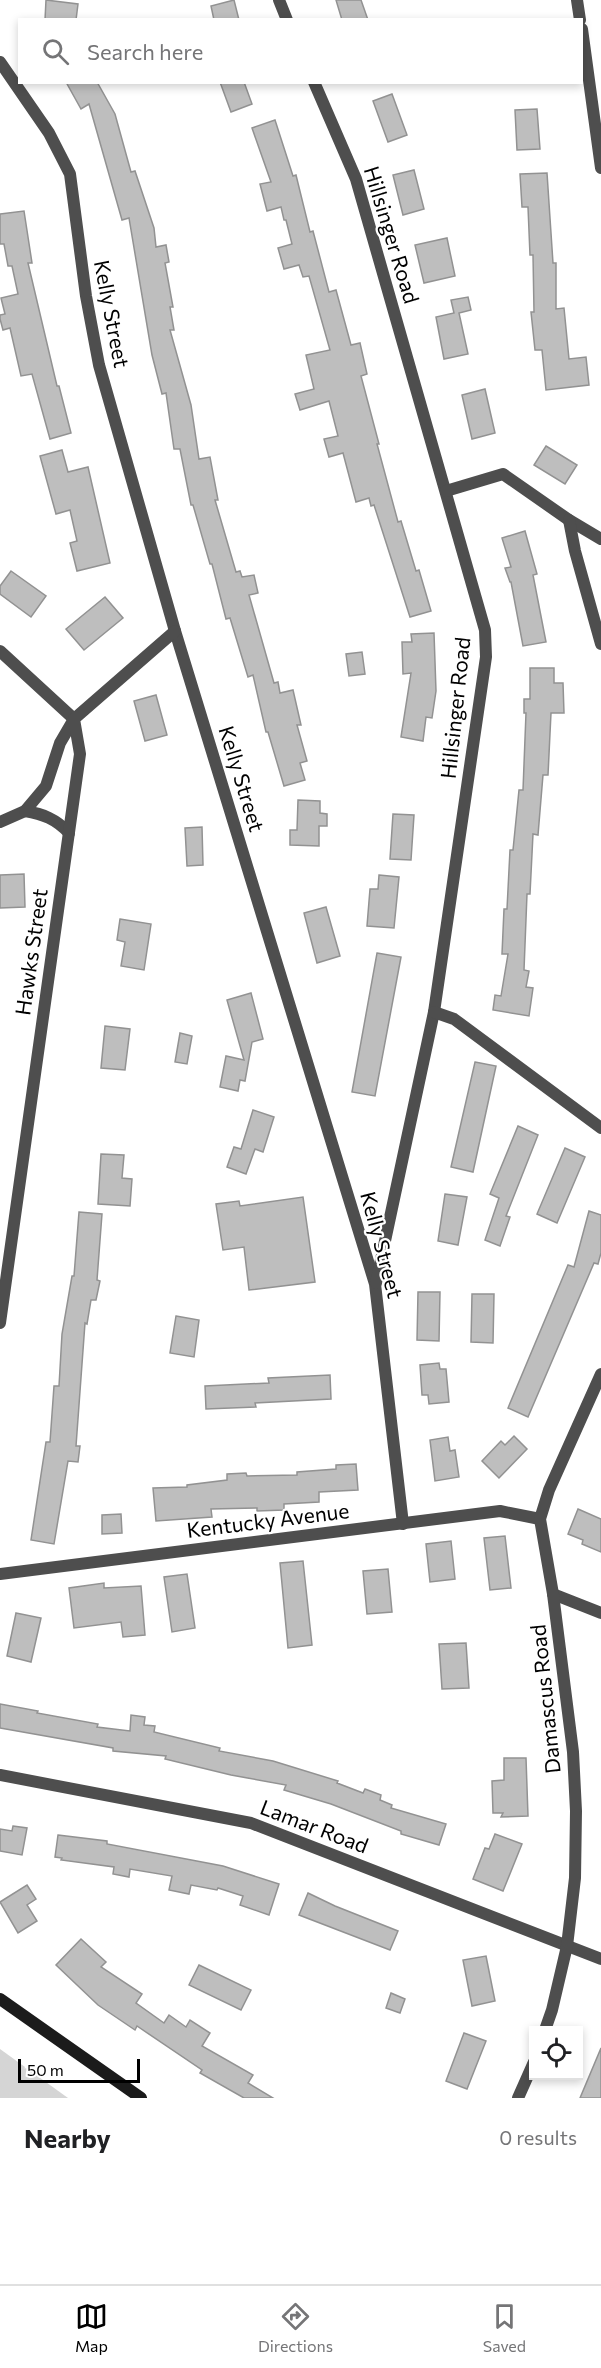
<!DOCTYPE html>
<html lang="en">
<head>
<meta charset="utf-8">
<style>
  body { margin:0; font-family:Commissioner,sans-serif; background:#f6f6f6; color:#202124 }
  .controls { position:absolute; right:18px; bottom:18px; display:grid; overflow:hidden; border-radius:0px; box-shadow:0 3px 9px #0003 }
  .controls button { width:54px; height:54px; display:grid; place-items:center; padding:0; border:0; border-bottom:2px solid #e0e0e0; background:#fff; color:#202124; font:30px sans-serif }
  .scale { position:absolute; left:18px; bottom:15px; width:122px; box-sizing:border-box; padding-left:6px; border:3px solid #000; border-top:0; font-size:16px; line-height:21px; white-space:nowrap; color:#000; -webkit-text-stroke:4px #fff; paint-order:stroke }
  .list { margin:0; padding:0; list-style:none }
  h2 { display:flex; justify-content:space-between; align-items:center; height:78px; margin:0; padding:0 24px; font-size:26px }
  h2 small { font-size:20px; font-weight:400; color:#757577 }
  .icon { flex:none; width:33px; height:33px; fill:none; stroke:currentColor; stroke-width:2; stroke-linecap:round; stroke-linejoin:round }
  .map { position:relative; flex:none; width:601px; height:2098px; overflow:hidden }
  .search { position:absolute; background:#fff; box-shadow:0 3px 9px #0003; left:18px; right:18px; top:18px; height:66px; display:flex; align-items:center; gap:15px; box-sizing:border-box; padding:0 21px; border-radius:0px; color:#757577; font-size:22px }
  .sheet { height:186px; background:#fff }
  nav { display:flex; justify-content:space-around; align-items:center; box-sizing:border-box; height:84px; border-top:2px solid #e0e0e0; background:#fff; font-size:16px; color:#757577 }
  nav a { display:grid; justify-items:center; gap:3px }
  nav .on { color:#000 }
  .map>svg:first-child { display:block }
  .green { fill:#d5d5d5 }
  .building { fill:#bebebe; stroke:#929292; stroke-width:1.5 }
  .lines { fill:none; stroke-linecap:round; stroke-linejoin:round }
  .minor { stroke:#4e4e4e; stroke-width:12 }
  .secondary { stroke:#1b1b1b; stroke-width:12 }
  .labels { text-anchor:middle; stroke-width:4.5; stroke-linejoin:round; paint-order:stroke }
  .street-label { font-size:21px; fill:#000; stroke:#fff }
</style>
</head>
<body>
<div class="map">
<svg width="601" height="2098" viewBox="0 0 601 2098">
  <rect width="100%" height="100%" fill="#fff"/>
  <polygon class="green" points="0,2049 68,2098 0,2098"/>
  <g class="building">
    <polygon points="46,0 78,4 76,20 45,20"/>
    <polygon points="234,0 239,20 214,20 211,6"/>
    <polygon points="336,0 361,0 368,20 342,20"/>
    <polygon points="66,82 97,82 115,114 131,172 135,171 154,228 156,247 166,245 169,262 165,263 173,307 170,307 174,330 170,330 191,405 199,459 210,457 218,500 215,500 236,572 240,571 242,577 254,575 258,593 249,595 274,683 278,682 280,693 293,690 301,725 297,725 307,761 300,763 305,780 284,786 268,732 266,732 253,675 248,677 230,618 226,619 212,564 210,564 193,505 191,505 180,449 174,449 166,393 162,394 152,355 129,218 122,220 89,104 81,109"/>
    <polygon points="220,82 244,82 252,104 231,112"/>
    <polygon points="392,94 407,135 388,142 373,101"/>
    <polygon points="537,109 540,149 517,150 515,110"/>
    <polygon points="275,120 293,176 296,175 310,232 313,231 329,292 336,290 351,345 360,343 367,374 361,376 379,444 377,444 398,522 401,521 416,571 419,570 431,611 410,617 374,505 371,506 369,498 356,502 343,453 329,457 324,439 338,436 329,401 300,410 295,394 314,389 306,355 330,350 309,276 303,277 299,265 284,269 278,248 292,244 286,220 284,220 281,207 267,211 260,184 271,182 252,128"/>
    <polygon points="414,170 424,209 403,215 393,175"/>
    <polygon points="547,173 553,263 556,263 556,309 564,308 569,359 586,357 589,385 546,390 542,350 535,350 531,312 534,312 533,255 530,255 528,207 522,207 520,174"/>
    <polygon points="24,211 32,263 28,263 57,386 59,386 71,433 50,439 32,374 21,376 10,328 3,330 0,319 0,315 5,314 1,298 18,294 12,266 8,266 4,244 0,244 0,214"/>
    <polygon points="447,238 455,276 424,283 415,245"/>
    <polygon points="468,297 471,310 459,313 468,354 444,359 436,317 454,313 451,300"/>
    <polygon points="485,389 495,433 472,439 462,395"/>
    <polygon points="546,446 577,465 565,484 534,465"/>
    <polygon points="62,450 68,472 88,467 110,563 77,571 70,543 77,541 70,510 56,514 40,456"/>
    <polygon points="525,531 537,574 533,575 546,642 523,646 511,582 510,582 505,568 511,567 502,538"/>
    <polygon points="11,571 46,596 31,617 0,594 0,586"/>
    <polygon points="105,597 123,618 84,650 66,629"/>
    <polygon points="434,633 436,691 432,718 426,717 423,741 401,737 411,673 403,674 402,642 412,642 411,634"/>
    <polygon points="362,652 365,674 349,676 346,654"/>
    <polygon points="530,668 554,668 554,683 563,683 564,713 551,713 548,775 543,775 538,835 533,834 530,894 527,894 524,970 529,971 526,987 533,988 529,1016 493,1010 495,995 501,996 508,954 502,954 504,909 507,909 510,850 513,850 519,790 523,790 526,713 524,713 524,699 530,699"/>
    <polygon points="156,695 167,735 145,741 134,701"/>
    <polygon points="298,800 320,801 320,813 327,814 327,826 319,826 319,846 290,845 290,830 297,830"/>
    <polygon points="393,814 414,815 411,860 390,859"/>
    <polygon points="202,827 203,865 187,866 185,828"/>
    <polygon points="24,874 25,907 0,908 0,875"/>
    <polygon points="379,875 399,877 394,928 367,926 370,889 378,889"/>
    <polygon points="326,907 340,956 317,963 304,913"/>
    <polygon points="120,919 151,924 144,970 121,966 125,942 117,940"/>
    <polygon points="377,953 401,957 375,1096 352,1092"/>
    <polygon points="251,993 263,1039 252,1042 245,1081 240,1080 238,1091 220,1087 226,1056 244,1060 227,1000"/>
    <polygon points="105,1026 130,1029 125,1070 101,1068"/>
    <polygon points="180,1033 192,1036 187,1064 175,1062"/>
    <polygon points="475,1062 496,1066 473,1172 451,1167"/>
    <polygon points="253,1110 274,1117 263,1152 255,1149 246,1174 227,1167 234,1147 241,1149"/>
    <polygon points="518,1126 538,1135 506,1216 510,1217 500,1246 485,1240 499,1198 490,1194"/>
    <polygon points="565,1148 585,1157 557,1223 537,1214"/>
    <polygon points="101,1154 124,1155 122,1178 132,1179 130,1206 98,1204"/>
    <polygon points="445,1194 467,1197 458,1245 438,1241"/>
    <polygon points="303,1197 315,1282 249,1290 244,1247 223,1250 216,1204 239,1201 240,1206"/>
    <polygon points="589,1211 601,1215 601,1253 598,1264 594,1263 528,1417 508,1408 568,1265 574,1267"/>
    <polygon points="79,1212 102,1214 97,1280 100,1281 96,1300 91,1300 87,1324 85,1323 76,1446 80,1446 78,1462 68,1461 54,1544 31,1540 46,1442 50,1442 54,1386 59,1386 62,1334 72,1276 74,1276"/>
    <polygon points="418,1292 440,1292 439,1341 417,1340"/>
    <polygon points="472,1294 494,1294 493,1343 471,1342"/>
    <polygon points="176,1316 199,1320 194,1357 170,1353"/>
    <polygon points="439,1363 440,1369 446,1369 449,1402 429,1404 428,1395 422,1395 420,1365"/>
    <polygon points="330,1375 331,1399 255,1403 256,1407 206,1409 205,1386 269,1383 268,1378"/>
    <polygon points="514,1436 527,1449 499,1478 482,1461 501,1441 505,1445"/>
    <polygon points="448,1437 450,1451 455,1450 459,1477 435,1481 430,1440"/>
    <polygon points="356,1464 358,1490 319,1492 319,1502 284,1504 284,1510 257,1511 257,1508 211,1509 212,1517 156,1521 153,1488 187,1487 187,1485 227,1480 227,1474 246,1473 247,1476 297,1475 297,1472 336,1469 336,1465"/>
    <polygon points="578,1509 601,1519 601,1552 582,1544 583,1540 568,1534"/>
    <polygon points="121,1514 122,1533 102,1534 102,1515"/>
    <polygon points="505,1536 511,1588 490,1590 484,1538"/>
    <polygon points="451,1541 455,1579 430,1582 426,1544"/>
    <polygon points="303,1561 312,1645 288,1648 280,1563"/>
    <polygon points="388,1569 392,1612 367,1614 363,1571"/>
    <polygon points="187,1574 195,1628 172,1632 164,1577"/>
    <polygon points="104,1583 104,1588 141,1586 145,1635 123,1637 121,1622 74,1628 69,1588"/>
    <polygon points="16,1613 41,1618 31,1662 7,1656"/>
    <polygon points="466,1643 469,1688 442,1689 439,1644"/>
    <polygon points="0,1704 38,1711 37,1713 98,1724 97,1727 130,1731 131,1715 145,1717 144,1725 155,1726 154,1732 220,1748 219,1751 273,1761 338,1781 337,1783 363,1793 365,1789 381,1795 380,1800 392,1805 391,1808 446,1824 439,1845 401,1834 401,1831 331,1804 284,1790 286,1785 231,1775 165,1759 166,1756 113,1751 113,1748 0,1728"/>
    <polygon points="504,1758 526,1758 528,1816 501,1817 503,1813 493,1813 492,1781 504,1780"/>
    <polygon points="13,1826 27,1828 22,1855 0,1851 0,1829 12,1831"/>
    <polygon points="495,1834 522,1844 503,1891 473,1879 485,1848 489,1849"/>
    <polygon points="58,1835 107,1841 107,1844 223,1866 279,1884 269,1915 240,1905 243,1896 218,1888 217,1890 191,1885 189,1894 169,1890 172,1876 130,1869 129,1877 113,1874 114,1867 61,1860 62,1858 55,1857"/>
    <polygon points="27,1885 36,1899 27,1905 37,1921 18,1933 0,1902"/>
    <polygon points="308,1893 335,1906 398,1931 390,1950 299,1915"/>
    <polygon points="81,1939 106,1962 101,1967 142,1994 136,2003 164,2023 169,2015 186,2027 190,2020 210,2033 202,2046 253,2075 248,2083 273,2098 244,2098 200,2073 202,2070 137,2026 135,2030 98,2005 56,1965"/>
    <polygon points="486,1956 495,2001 472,2006 463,1960"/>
    <polygon points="199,1965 251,1990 241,2010 189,1985"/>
    <polygon points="391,1993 405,1999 400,2013 386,2008"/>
    <polygon points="464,2033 486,2041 467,2089 446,2081"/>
    <polygon points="601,2048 601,2098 580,2098"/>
  </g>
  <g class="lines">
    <g class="minor">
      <polyline points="279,0 287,20"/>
      <polyline points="577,0 580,20"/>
      <polyline points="582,29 601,168"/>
      <polyline points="0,62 49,133 70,174 86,296 99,365 175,631 375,1284 403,1524"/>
      <polyline points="314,82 356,179 485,630 486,657 434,1012 376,1283"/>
      <polyline points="446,491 503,474 569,520 601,539"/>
      <polyline points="569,520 575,551 601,644"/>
      <polyline points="0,651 74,719 60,743 46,786 25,811 0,822"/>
      <path d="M25 811C43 814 56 819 69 833"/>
      <polyline points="434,1012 454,1019 601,1128"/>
      <polyline points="0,1323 80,754 74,719 175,631"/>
      <polyline points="0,1574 500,1511 540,1519"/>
      <polyline points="553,1594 601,1613"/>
      <polyline points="0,1775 251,1823 601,1959"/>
      <polyline points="545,2030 552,2010 567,1946 575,1878 576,1811 573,1752 553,1594 540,1519 549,1490 601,1374"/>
      <polyline points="518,2098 534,2062"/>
    </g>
    <polyline class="secondary" points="0,1999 141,2098"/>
  </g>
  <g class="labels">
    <g class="street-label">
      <text transform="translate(391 235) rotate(73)" y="7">Hillsinger Road</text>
      <text transform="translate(111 314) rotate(79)" y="7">Kelly Street</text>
      <text transform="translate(456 708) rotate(-84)" y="7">Hillsinger Road</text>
      <text transform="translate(241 779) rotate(73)" y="7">Kelly Street</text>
      <text transform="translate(32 952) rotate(-82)" y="7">Hawks Street</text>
      <text transform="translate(381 1245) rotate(75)" y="7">Kelly Street</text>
      <text transform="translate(268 1521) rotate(-7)" y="7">Kentucky Avenue</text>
      <text transform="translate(546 1699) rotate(-96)" y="7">Damascus Road</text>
      <text transform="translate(314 1827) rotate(21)" y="7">Lamar Road</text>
    </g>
  </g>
</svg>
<div class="controls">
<button><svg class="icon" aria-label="locate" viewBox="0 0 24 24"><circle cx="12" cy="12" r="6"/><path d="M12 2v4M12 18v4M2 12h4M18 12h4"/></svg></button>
</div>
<div class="scale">50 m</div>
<div class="search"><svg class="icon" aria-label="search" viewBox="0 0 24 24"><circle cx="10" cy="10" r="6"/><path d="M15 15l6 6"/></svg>Search here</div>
</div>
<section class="sheet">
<h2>Nearby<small>0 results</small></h2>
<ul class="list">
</ul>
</section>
<nav>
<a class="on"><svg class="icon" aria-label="map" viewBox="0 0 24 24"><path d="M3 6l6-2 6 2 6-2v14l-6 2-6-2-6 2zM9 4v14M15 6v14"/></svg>Map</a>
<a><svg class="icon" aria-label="directions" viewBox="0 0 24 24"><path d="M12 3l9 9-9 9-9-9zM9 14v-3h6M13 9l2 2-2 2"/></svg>Directions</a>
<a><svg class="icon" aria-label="saved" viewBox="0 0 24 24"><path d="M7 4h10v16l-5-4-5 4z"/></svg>Saved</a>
</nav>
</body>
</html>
